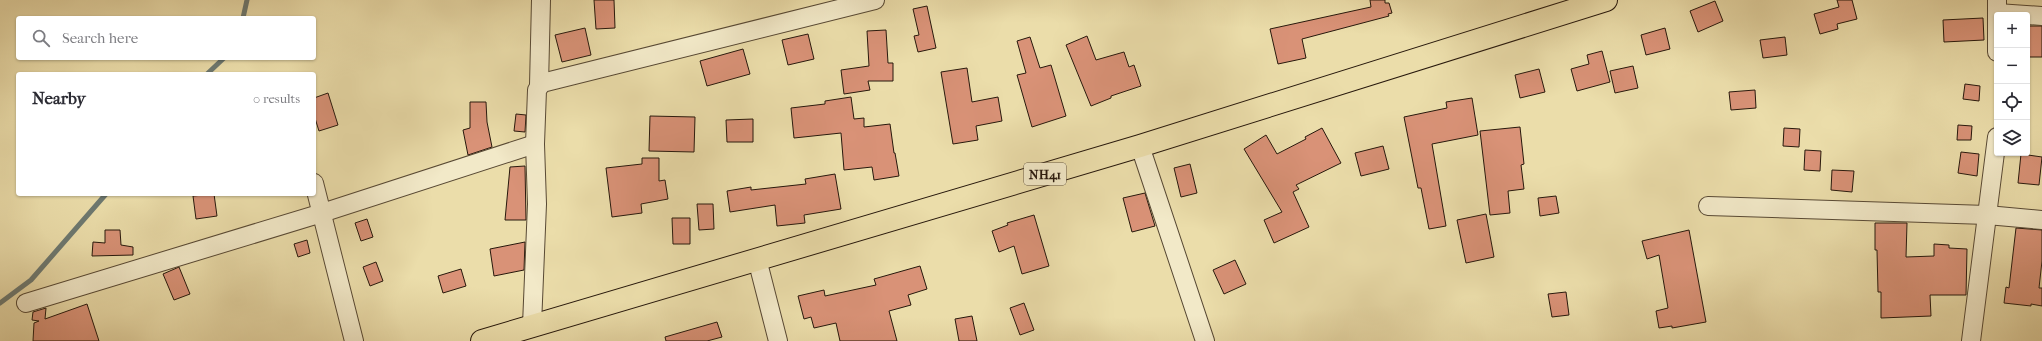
<!DOCTYPE html>
<html lang="en">
<head>
<meta charset="utf-8">
<style>
  body { margin:0; font-family:"IM FELL French Canon",serif; background:#f2f2f3; color:#2b2b33 }
  .controls { position:absolute; right:12px; top:12px; display:grid; overflow:hidden; border-radius:4px; box-shadow:0 1px 3px #0004 }
  .controls button { width:36px; height:36px; display:grid; place-items:center; padding:0; border:0; border-bottom:1px solid #e1e1e2; background:#fff; color:#2b2b33; font:20px sans-serif }
  .list { margin:0; padding:0; list-style:none }
  h2 { display:flex; justify-content:space-between; align-items:center; height:52px; margin:0; padding:0 16px; font-size:17px }
  h2 small { font-size:13px; font-weight:400; color:#7c7c81 }
  .icon { flex:none; width:22px; height:22px; fill:none; stroke:currentColor; stroke-width:2; stroke-linecap:round; stroke-linejoin:round }
  .map { position:relative; flex:none; width:2042px; height:341px; overflow:hidden }
  .search { position:absolute; background:#fff; box-shadow:0 1px 3px #0004; left:16px; top:16px; width:300px; height:44px; display:flex; align-items:center; gap:10px; box-sizing:border-box; padding:0 14px; border-radius:4px; color:#7c7c81; font-size:15px }
  .panel { position:absolute; background:#fff; box-shadow:0 1px 3px #0004; left:16px; top:72px; width:300px; height:124px; border-radius:4px }
  .map>svg:first-child { display:block }
  .lines { fill:none; stroke-linecap:round; stroke-linejoin:round }
  .stream { stroke:#6d7971; stroke-width:5 }
  .building { fill:#d99277; stroke:#27180c }
  .minor-casing { stroke:#584934; stroke-width:20 }
  .trunk-casing { stroke:#27180c; stroke-width:24 }
  .minor { stroke:#f2e9c8; stroke-width:18 }
  .trunk { stroke:#ebddaa; stroke-width:22 }
  .labels { text-anchor:middle; stroke-width:3; stroke-linejoin:round; paint-order:stroke }
  .shield { fill:#f2e9c8; stroke:#645744; stroke-width:1 }
  .shield-label { font-size:13px; font-weight:bold; fill:#27180c }
</style>
</head>
<body>
<div class="map">
<svg width="2042" height="341" viewBox="0 0 2042 341">
  <rect width="100%" height="100%" fill="#ebddaa"/>
  <filter id="stains"><feTurbulence type="fractalNoise" baseFrequency=".005" numOctaves="4"/><feColorMatrix values="0 0 0 0 .2 0 0 0 0 .09 0 0 0 0 .02 0 0 0 .5 -.17"/></filter>
  <radialGradient id="worn" r=".72"><stop offset=".6" stop-color="#630" stop-opacity="0"/><stop offset="1" stop-color="#630" stop-opacity=".3"/></radialGradient>
  <g class="lines">
    <g class="stream">
      <polyline points="243,18 247,0"/>
      <polyline points="207,74 224,58"/>
      <polyline points="0,303 31,280 106,194"/>
    </g>
  </g>
  <g class="building">
    <polygon points="594,0 614,0 615,28 596,29"/>
    <polygon points="1370,0 1385,0 1385,3 1389,3 1392,13 1388,14 1389,16 1302,39 1306,58 1278,64 1270,29 1371,7"/>
    <polygon points="1837,0 1852,0 1857,19 1837,24 1838,29 1820,34 1814,14 1839,7"/>
    <polygon points="1715,1 1723,21 1698,32 1690,11"/>
    <polygon points="927,6 936,48 918,52 914,36 919,35 913,9"/>
    <polygon points="1983,18 1984,40 1944,42 1943,20"/>
    <polygon points="2028,26 2042,26 2042,57 2027,57"/>
    <polygon points="585,28 591,55 562,62 555,35"/>
    <polygon points="1665,28 1670,49 1646,55 1641,35"/>
    <polygon points="886,30 888,63 893,63 893,81 868,81 870,90 844,94 841,70 869,66 867,31"/>
    <polygon points="808,34 814,59 788,65 782,40"/>
    <polygon points="1087,36 1096,60 1124,52 1129,67 1134,65 1141,86 1111,96 1111,98 1091,106 1066,45"/>
    <polygon points="1030,37 1040,68 1051,65 1066,116 1032,127 1017,75 1026,73 1017,41"/>
    <polygon points="1785,37 1787,55 1763,58 1760,40"/>
    <polygon points="743,49 750,74 707,86 700,61"/>
    <polygon points="1602,51 1610,82 1577,91 1571,69 1589,64 1587,55"/>
    <polygon points="1633,66 1638,88 1615,93 1610,71"/>
    <polygon points="967,68 972,102 998,97 1002,121 976,126 978,140 953,144 941,72"/>
    <polygon points="1539,69 1545,92 1520,98 1515,75"/>
    <polygon points="1965,84 1980,86 1979,101 1963,99"/>
    <polygon points="1755,90 1756,108 1731,110 1729,92"/>
    <polygon points="328,93 338,125 319,131 314,115 314,98"/>
    <polygon points="851,97 854,119 864,118 864,127 890,124 894,153 895,153 899,176 874,180 872,167 844,170 841,133 794,138 791,108 825,104 825,101"/>
    <polygon points="1472,98 1478,135 1432,144 1446,226 1429,229 1421,188 1418,188 1404,117 1447,108 1446,102"/>
    <polygon points="470,102 486,102 487,122 492,147 468,155 463,130 470,128"/>
    <polygon points="516,114 526,115 525,132 514,131"/>
    <polygon points="650,116 695,117 694,152 649,151"/>
    <polygon points="753,119 753,142 727,142 726,120"/>
    <polygon points="1958,125 1972,126 1971,140 1957,140"/>
    <polygon points="1520,127 1524,164 1521,165 1524,189 1508,191 1510,213 1490,215 1480,131"/>
    <polygon points="1322,128 1341,163 1296,185 1299,189 1293,192 1309,227 1274,243 1264,220 1282,212 1244,149 1266,135 1277,154 1306,139 1305,137"/>
    <polygon points="1784,128 1800,129 1799,147 1783,146"/>
    <polygon points="1383,146 1389,169 1361,176 1355,153"/>
    <polygon points="1805,150 1821,151 1820,171 1804,170"/>
    <polygon points="1961,152 1979,154 1977,176 1958,173"/>
    <polygon points="2021,154 2042,157 2039,185 2018,183"/>
    <polygon points="642,158 659,158 659,181 665,180 668,199 641,204 642,213 612,217 606,168 642,164"/>
    <polygon points="1190,164 1197,193 1181,197 1174,168"/>
    <polygon points="525,166 526,220 505,220 510,167"/>
    <polygon points="1832,170 1854,171 1852,192 1831,190"/>
    <polygon points="835,174 841,209 804,215 805,223 777,226 775,205 730,212 727,191 751,187 751,190 806,184 805,179"/>
    <polygon points="1145,193 1155,226 1132,232 1123,198"/>
    <polygon points="214,194 217,216 196,219 193,196"/>
    <polygon points="1556,196 1559,213 1540,216 1538,198"/>
    <polygon points="697,204 713,204 714,229 699,230"/>
    <polygon points="1486,214 1494,257 1466,263 1457,220"/>
    <polygon points="1034,215 1049,266 1022,274 1014,246 999,252 992,231 1008,225 1007,223"/>
    <polygon points="672,218 690,218 690,244 673,244"/>
    <polygon points="367,219 373,237 361,241 355,223"/>
    <polygon points="1875,223 1907,223 1906,257 1934,256 1934,244 1949,245 1949,248 1967,249 1966,295 1930,295 1931,316 1881,318 1881,292 1878,292 1877,250 1875,250"/>
    <polygon points="2016,228 2042,230 2042,261 2039,288 2042,288 2042,306 2031,304 2031,306 2004,303 2006,287 2009,288"/>
    <polygon points="105,230 120,230 121,245 133,247 133,255 92,256 93,242 105,243"/>
    <polygon points="1689,230 1706,322 1672,328 1672,326 1659,328 1656,311 1668,308 1659,255 1647,259 1642,241"/>
    <polygon points="307,240 310,253 298,257 294,244"/>
    <polygon points="525,242 524,270 494,276 490,249"/>
    <polygon points="1235,260 1246,284 1224,294 1213,270"/>
    <polygon points="376,262 383,281 370,286 363,267"/>
    <polygon points="920,266 927,289 908,295 911,305 889,311 897,341 840,341 836,323 814,328 811,317 804,319 798,296 824,290 825,296 876,285 874,279"/>
    <polygon points="179,267 190,294 174,300 163,274"/>
    <polygon points="461,269 466,286 443,293 438,276"/>
    <polygon points="1566,292 1569,315 1552,317 1548,294"/>
    <polygon points="1024,303 1034,330 1020,335 1010,308"/>
    <polygon points="87,304 99,341 33,341 34,323 39,321 32,320 33,312 46,308 45,319"/>
    <polygon points="972,316 977,341 959,341 955,319"/>
    <polygon points="717,322 722,337 707,341 666,341 665,337"/>
  </g>
  <g class="lines">
    <defs>
      <g id="minor">
        <polyline points="1997,0 1997,52"/>
        <polyline points="1997,13 2042,16"/>
        <polyline points="539,85 541,0"/>
        <polyline points="1140,146 1205,341"/>
        <polyline points="314,183 354,341"/>
        <polyline points="1708,206 1987,215 2042,220"/>
        <polyline points="757,259 778,341"/>
        <polyline points="26,303 322,213 535,144"/>
        <polyline points="532,325 537,204 535,144 537,90 542,83 875,0"/>
        <polyline points="1971,341 1997,137"/>
      </g>
      <polyline id="trunk" points="482,341 1140,146 1606,0"/>
    </defs>
    <use href="#minor" class="minor-casing"/>
    <use href="#trunk" class="trunk-casing"/>
    <use href="#minor" class="minor"/>
    <use href="#trunk" class="trunk"/>
  </g>
  <g class="labels">
    <rect class="shield" x="1024" y="163" width="42" height="22" rx="3"/>
    <g class="shield-label">
      <text x="1045" y="179">NH41</text>
    </g>
  </g>
  <rect width="100%" height="100%" filter="url(#stains)"/>
  <rect width="100%" height="100%" fill="url(#worn)"/>
</svg>
<div class="controls">
<button>+</button>
<button>−</button>
<button><svg class="icon" aria-label="locate" viewBox="0 0 24 24"><circle cx="12" cy="12" r="6"/><path d="M12 2v4M12 18v4M2 12h4M18 12h4"/></svg></button>
<button><svg class="icon" aria-label="layers" viewBox="0 0 24 24"><path d="M12 4l9 5-9 5-9-5zM3 14l9 5 9-5"/></svg></button>
</div>
<div class="search"><svg class="icon" aria-label="search" viewBox="0 0 24 24"><circle cx="10" cy="10" r="6"/><path d="M15 15l6 6"/></svg>Search here</div>
<section class="panel">
<h2>Nearby<small>0 results</small></h2>
<ul class="list">
</ul>
</section>
</div>
</body>
</html>
